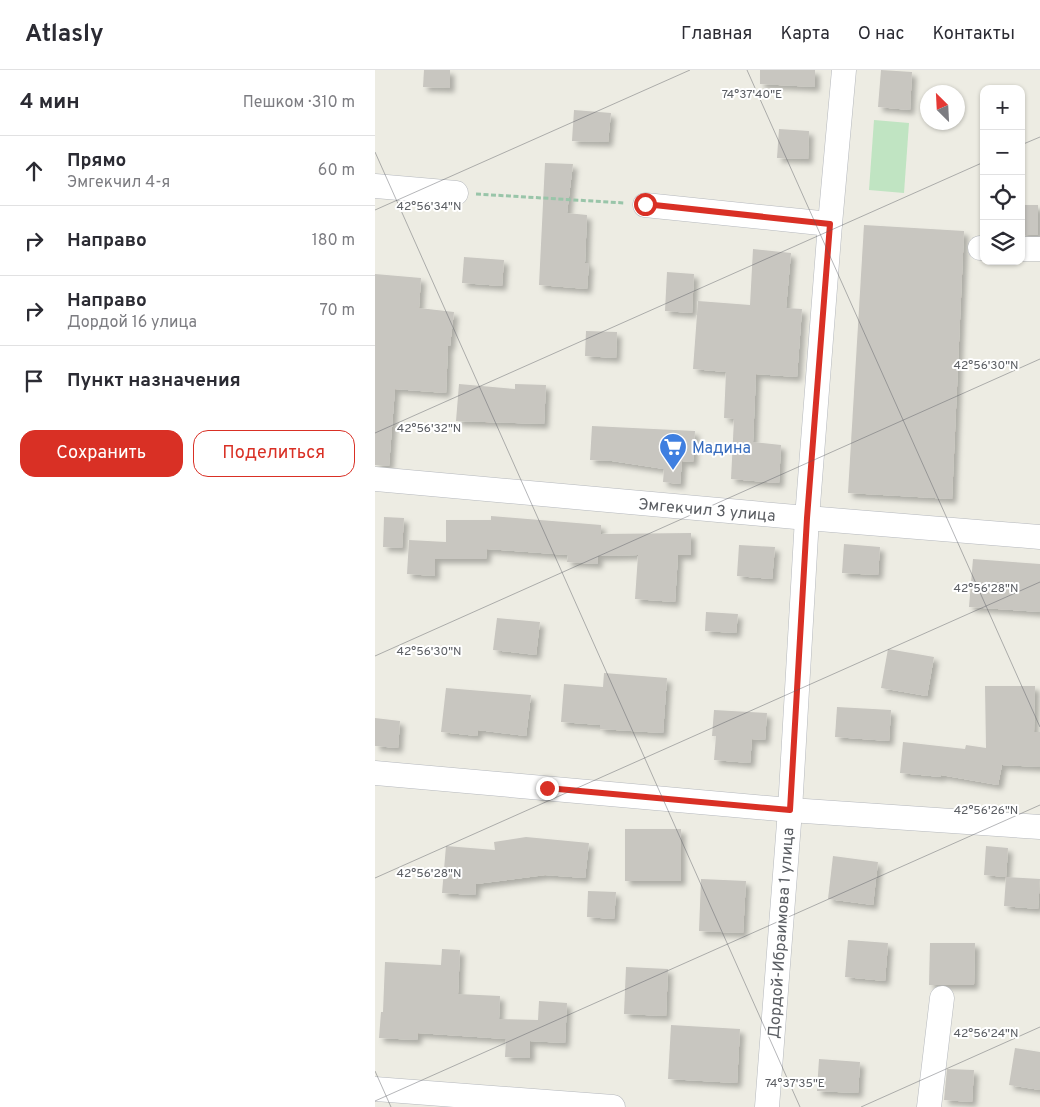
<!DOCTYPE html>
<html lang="ru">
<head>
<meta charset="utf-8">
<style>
  body { margin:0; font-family:Overpass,sans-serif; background:#f7f7f7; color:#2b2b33 }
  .controls { position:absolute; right:15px; top:15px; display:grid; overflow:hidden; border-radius:10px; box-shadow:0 1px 4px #0004 }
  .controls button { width:45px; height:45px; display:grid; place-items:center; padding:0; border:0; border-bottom:1px solid #e1e1e2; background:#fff; color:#2b2b33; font:25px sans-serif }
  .compass { position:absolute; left:545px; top:15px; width:45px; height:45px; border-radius:50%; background:#fff; box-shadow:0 1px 4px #0004; rotate:336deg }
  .stop { position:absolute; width:15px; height:15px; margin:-11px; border:4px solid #d93025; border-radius:50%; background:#fff }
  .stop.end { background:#d93025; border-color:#fff; box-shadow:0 1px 5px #0008 }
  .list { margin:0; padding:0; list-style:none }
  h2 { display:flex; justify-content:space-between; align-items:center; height:65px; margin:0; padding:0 20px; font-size:21px }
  h2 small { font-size:16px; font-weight:400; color:#7c7c81 }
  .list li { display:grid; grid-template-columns:32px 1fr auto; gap:15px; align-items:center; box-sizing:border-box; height:70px; padding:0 20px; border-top:1px solid #e1e1e2 }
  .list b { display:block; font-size:19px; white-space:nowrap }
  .list p { margin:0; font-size:16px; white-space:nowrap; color:#7c7c81 }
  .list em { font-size:16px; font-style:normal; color:#7c7c81 }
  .actions { display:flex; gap:10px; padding:15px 20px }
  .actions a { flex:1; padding:11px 0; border:1px solid #d93025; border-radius:15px; text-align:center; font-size:18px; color:#d93025 }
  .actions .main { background:#d93025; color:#fff }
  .icon { flex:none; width:28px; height:28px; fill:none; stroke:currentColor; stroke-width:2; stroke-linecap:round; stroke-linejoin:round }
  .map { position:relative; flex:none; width:665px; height:1037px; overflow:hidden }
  header { display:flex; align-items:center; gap:30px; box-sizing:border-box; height:70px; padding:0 25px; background:#fff; border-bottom:1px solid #e1e1e2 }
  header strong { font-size:24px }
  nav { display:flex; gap:28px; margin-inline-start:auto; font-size:18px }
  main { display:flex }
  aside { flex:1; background:#fff }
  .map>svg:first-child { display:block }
  .green { fill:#c0e4c2 }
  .building { fill:#c8c6c0; filter:url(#shadow) }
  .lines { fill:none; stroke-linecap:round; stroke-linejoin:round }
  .minor-casing { stroke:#b5b8bd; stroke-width:25 }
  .path { stroke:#99c5a9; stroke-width:3; stroke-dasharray:5 2.5; stroke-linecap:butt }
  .minor { stroke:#fff; stroke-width:24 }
  .route { stroke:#d93025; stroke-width:6 }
  .ticks { fill:none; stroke:#5b5e63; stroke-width:1; stroke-opacity:0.45 }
  .labels { text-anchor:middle; stroke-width:4; stroke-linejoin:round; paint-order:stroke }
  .shop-label { font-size:16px; fill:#366cbe; stroke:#fff; text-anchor:start }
  .street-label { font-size:16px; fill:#5b5e63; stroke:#fff }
  .ticks-label { font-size:12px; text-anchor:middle; fill:#5b5e63; stroke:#fff; stroke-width:4; stroke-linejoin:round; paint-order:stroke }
</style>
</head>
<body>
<header>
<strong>Atlasly</strong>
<nav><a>Главная</a><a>Карта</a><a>О нас</a><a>Контакты</a></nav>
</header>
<main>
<aside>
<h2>4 мин<small>Пешком · 310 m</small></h2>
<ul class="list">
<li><svg class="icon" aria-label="ahead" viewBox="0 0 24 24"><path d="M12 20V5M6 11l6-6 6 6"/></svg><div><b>Прямо</b><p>Эмгекчил 4-я</p></div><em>60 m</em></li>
<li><svg class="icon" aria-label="right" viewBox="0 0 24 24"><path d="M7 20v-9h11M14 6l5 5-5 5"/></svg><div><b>Направо</b></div><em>180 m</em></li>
<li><svg class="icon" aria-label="right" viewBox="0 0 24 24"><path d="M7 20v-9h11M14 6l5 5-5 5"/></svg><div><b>Направо</b><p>Дордой 16 улица</p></div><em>70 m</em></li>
<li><svg class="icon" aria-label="arrive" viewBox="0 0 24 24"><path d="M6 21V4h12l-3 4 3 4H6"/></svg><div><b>Пункт назначения</b></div></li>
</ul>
<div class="actions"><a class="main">Сохранить</a><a>Поделиться</a></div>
</aside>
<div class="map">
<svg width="665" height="1037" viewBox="0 0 665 1037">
  <defs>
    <filter id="shadow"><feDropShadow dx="4.5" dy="4.5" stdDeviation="2.5" flood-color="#0004"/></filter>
  </defs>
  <rect width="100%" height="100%" fill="#edece3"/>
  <polygon class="green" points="499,50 534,53 529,123 494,120"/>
  <g class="building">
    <polygon points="49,0 75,0 75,18 48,17"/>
    <polygon points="385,0 440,0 440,17 385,14"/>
    <polygon points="506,0 537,2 535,40 503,37"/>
    <polygon points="199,40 236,43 233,72 197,71"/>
    <polygon points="404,59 434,61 433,89 402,88"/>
    <polygon points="170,93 198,94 192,143 212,145 210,193 214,193 212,219 164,215"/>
    <rect x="646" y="135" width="17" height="30"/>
    <polygon points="489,155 589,161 577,429 473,423"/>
    <polygon points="378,179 416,183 411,238 427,239 422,307 381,304 378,372 406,375 404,413 356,409 359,349 349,348 351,302 318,299 323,231 375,235"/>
    <polygon points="89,187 129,190 127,216 87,213"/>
    <polygon points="292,202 319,204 317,243 290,241"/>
    <polygon points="0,204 46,208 44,238 79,242 75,276 73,276 71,323 20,319 14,396 0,395"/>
    <polygon points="211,261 242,262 241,288 210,286"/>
    <polygon points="84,314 140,319 140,314 171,315 169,354 81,351"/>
    <polygon points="217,356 320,361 318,392 307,391 305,414 288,412 289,399 237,391 215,390"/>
    <polygon points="116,446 226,455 226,464 316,463 316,485 303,485 300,532 260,529 263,485 223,486 223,494 192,492 193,485 112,479 111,489 60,489 60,506 32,504 34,470 71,472 71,450 116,450"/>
    <polygon points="9,447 29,448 27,478 8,477"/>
    <polygon points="469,474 505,477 503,505 467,503"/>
    <polygon points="364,475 400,477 397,509 362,506"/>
    <polygon points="598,489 665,494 665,542 594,537"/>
    <polygon points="331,542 363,544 361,563 330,561"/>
    <polygon points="122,548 165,552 161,585 118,580"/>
    <polygon points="513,579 559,587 552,626 506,618"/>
    <polygon points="229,603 292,608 288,663 225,659 225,655 186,652 189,614 228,617"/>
    <polygon points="610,616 660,616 659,662 665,662 665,697 627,695 623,715 566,705 566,707 525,703 528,672 590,679 591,675 611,678"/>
    <polygon points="71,618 156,625 151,666 103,660 102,666 66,662"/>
    <polygon points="462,637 516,640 514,671 460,667"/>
    <polygon points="339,640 392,643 390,670 377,669 375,693 339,690 341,666 337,666"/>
    <polygon points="0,648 25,651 23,678 0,676"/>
    <rect x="250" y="759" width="56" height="52"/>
    <polygon points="151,767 214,773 210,808 170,805 101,814 100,825 67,823 71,776 120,780 119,772"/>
    <polygon points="611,776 633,778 631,807 609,805"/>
    <polygon points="458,786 503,792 498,835 453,829"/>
    <polygon points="631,807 665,809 663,839 629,836"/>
    <polygon points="326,809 371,811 368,863 324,861"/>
    <polygon points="213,821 241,822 239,849 212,847"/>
    <polygon points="473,870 513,873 510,911 470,907"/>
    <polygon points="555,873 600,873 599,915 554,915"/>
    <polygon points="67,879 85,880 83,924 125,926 124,949 163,950 164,931 192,933 190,973 155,971 155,988 130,987 131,969 43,963 42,970 4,968 6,942 8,942 10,892 66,895"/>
    <polygon points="251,897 293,899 291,946 249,944"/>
    <polygon points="296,955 365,959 362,1013 293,1009"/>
    <polygon points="640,978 665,982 665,1020 634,1015"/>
    <polygon points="444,989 485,992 483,1023 442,1021"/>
    <polygon points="572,999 599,1000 597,1032 569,1030"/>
  </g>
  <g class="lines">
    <defs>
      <g id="minor">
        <polyline points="0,116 81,123"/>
        <polyline points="270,135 455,154"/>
        <polyline points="605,178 609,178"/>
        <polyline points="646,179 665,179"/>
        <polyline points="0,409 432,448 665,467"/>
        <polyline points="0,703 415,740 665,757"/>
        <polyline points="0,1019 238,1037"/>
        <polyline points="392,1037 415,740 432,448 455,154 469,0"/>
        <polyline points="554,1037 567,928"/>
      </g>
    </defs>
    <use href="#minor" class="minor-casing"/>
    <polyline class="path" points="101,124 250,133"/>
    <use href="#minor" class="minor"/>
  </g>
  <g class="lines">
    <polyline class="route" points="172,718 415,740 432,448 455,154 270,134"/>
  </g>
  <path class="ticks" d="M372 0 665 657M646 75 665 67M0 82 425 1037M0 140 315 0M0 363 609 92M0 586 665 289M0 808 665 512M0 1001 16 1037M0 1031 665 735M486 1037 665 957"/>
  <defs>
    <symbol id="supermarket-pin" viewBox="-11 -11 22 30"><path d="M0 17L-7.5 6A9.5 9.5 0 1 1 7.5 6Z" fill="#3f7fe0" stroke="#fff"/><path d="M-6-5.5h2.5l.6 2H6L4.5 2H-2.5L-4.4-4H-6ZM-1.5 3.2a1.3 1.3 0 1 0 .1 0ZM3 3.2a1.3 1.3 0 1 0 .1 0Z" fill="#fff"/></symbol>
  </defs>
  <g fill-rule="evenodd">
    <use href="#supermarket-pin" x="282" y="361" width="32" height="43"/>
  </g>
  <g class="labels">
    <g class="shop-label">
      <text x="317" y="383">Мадина</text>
    </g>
    <g class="street-label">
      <text transform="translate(332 439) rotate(5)" y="6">Эмгекчил 3 улица</text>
      <text transform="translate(405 863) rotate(-86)" y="6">Дордой-Ибраимова 1 улица</text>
    </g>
  </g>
  <g class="ticks-label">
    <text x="377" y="28">74°37'40"E</text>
    <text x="54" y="140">42°56'34"N</text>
    <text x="611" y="299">42°56'30"N</text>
    <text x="54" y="362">42°56'32"N</text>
    <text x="611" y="522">42°56'28"N</text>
    <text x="54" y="585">42°56'30"N</text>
    <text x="611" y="744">42°56'26"N</text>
    <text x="54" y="807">42°56'28"N</text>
    <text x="611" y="967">42°56'24"N</text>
    <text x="420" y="1017">74°37'35"E</text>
  </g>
</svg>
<div class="controls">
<button>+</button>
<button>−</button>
<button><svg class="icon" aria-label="locate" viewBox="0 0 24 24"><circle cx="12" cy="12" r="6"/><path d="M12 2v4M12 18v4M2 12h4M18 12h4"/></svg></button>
<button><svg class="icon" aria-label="layers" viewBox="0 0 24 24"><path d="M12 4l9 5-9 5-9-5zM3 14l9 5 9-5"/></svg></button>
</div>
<svg class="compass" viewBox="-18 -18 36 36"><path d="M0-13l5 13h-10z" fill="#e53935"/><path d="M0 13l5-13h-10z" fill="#7c7c81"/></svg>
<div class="stop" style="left:270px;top:134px"></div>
<div class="stop end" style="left:172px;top:718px"></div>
</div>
</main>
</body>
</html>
